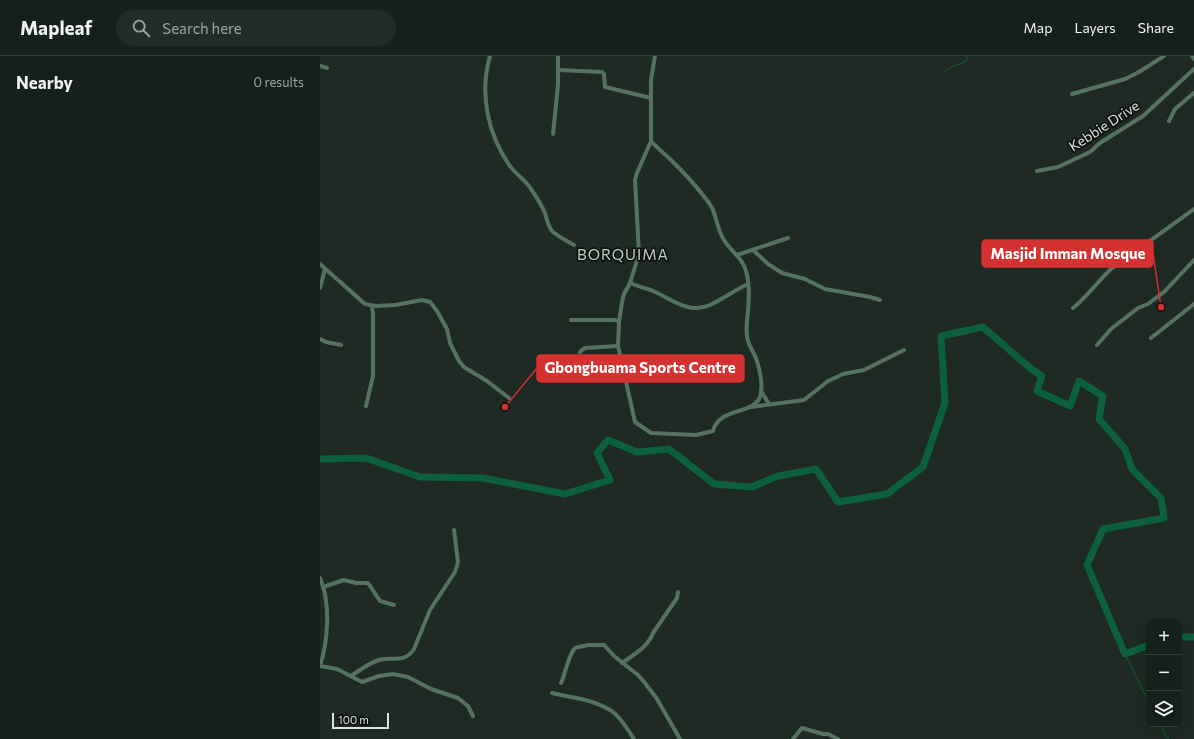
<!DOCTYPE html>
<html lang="en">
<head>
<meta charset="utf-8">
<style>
  body { margin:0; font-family:Commissioner,sans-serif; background:#232d27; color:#f1f3f6 }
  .controls { position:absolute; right:12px; bottom:12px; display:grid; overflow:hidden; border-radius:8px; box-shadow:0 4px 16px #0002 }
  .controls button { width:36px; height:36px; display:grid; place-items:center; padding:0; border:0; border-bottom:1px solid #353e39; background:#16201a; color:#f1f3f6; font:20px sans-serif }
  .scale { position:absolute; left:12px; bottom:10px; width:57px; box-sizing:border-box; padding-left:4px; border:2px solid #dbe3de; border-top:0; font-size:11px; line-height:14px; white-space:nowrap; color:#dbe3de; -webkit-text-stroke:3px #0c110e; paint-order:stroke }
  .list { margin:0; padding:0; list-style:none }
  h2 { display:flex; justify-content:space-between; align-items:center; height:52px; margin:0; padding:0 16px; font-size:17px }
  h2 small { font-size:13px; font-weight:400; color:#9ea3a2 }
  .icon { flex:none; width:22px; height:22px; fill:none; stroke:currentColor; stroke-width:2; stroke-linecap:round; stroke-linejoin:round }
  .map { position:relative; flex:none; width:874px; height:683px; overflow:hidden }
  header { display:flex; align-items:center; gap:24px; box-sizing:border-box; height:56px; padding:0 20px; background:#16201a; border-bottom:1px solid #353e39 }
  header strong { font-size:19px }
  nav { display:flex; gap:22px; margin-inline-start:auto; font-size:14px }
  .search { width:280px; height:36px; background:#232d27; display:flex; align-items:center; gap:10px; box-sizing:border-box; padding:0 14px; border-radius:22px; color:#9ea3a2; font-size:15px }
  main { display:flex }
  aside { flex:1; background:#16201a }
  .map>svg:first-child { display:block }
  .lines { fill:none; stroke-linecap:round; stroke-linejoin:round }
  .stream { stroke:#0c603b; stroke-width:1 }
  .river { stroke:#0c603b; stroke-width:7 }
  .minor { stroke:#557260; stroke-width:4 }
  .labels { text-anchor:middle; stroke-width:3.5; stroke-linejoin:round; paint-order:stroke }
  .street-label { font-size:14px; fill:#dbe3de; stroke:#0c110e }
  .neighbourhood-label { font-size:15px; letter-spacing:1px; fill:#c0cfc5; stroke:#0c110e }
  .leader { fill:none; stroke:#d63131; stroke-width:1.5 }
  .callout-dot { fill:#d63131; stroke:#0c110e; stroke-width:1.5 }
  .callout { fill:#d63131; stroke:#d63131; stroke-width:1.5 }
  .callout-label { font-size:15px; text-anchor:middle; font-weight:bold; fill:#fff }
</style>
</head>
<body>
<header>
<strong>Mapleaf</strong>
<div class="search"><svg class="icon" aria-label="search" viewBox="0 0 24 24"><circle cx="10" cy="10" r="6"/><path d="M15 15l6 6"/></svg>Search here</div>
<nav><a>Map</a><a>Layers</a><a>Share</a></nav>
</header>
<main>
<aside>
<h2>Nearby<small>0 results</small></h2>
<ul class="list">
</ul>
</aside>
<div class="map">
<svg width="874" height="683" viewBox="0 0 874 683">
  <rect width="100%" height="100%" fill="#1e2a23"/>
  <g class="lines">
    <g class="stream">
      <polyline points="625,15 633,10 645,6 647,4 646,0"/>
      <polyline points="805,598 829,647"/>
      <polyline points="840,668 846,681 849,683"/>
    </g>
    <g class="river">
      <polyline points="0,403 46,402 100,421 163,422 245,438 290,424 277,397 288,384 317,396 349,393 394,428 432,431 458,420 496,413 518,446 567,438 603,411 625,347 621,280 663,271 711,313 722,320 717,335 750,350 759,325 783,340 779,363 805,393 812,413 841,442 844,462 783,473 767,509 805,598 829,589"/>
      <polyline points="859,581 874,581"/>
    </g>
    <g class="minor">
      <path d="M170 0C159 38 168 79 190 110 196 119 206 124 211 133 216 140 221 148 225 157 227 164 228 171 233 176 239 181 247 185 254 189"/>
      <polyline points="872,0 874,3"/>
      <polyline points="0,10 7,12"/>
      <polyline points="238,14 282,16 284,18 285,31 331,42"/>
      <polyline points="752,38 805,23 819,16 844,0"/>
      <polyline points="849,65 855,53 874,37"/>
      <polyline points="233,78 238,29 238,0"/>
      <path d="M331 85C338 93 346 99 353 106 366 119 381 135 391 150 397 161 397 173 404 184 412 197 424 202 427 219 430 231 429 243 428 255 427 265 425 276 428 285 430 292 435 298 437 305 440 315 443 331 440 341 433 359 399 351 393 375L376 379 331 377 315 366 298 290 299 266 302 246 304 238 310 227 319 198 315 124 317 117 331 85V24L335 0"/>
      <polyline points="717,115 738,111 770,96 780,87 823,60 874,13"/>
      <polyline points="433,194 448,208 462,217 485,223 505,233 550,241 560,244"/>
      <polyline points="417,199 468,182"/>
      <polyline points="0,208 45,248 56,250 75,249 102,244 110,246 117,255 127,273 130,287 139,305 144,311 167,325 189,342"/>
      <path d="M310 227C317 230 324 232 331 234 350 242 368 259 390 249 403 243 415 234 428 228"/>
      <polyline points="0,232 5,213"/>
      <path d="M753 252C768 240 778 225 791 213L874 153"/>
      <polyline points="251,264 295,264 299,266"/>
      <polyline points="831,282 874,248"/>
      <polyline points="0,283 6,286 21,289"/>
      <polyline points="777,289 791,273 818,252 828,248 844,236 874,204"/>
      <polyline points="260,296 262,294 265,292 298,290"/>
      <polyline points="441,335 449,348"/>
      <polyline points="46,350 53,320 53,257 52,250"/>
      <polyline points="431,351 484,344 508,325 523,318 544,314 584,294"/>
      <path d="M0 522C11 547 8 585 0 610"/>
      <polyline points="3,531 24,524 36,527 48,527 60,545 74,549"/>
      <path d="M302 607C313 599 328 591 333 577L357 542 358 536"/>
      <polyline points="0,610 17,613 42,626 59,620 73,618 88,621 111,633 138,642 148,650 153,660"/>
      <path d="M31 620C40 614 49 607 59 604 72 600 84 608 94 593L110 554 135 516 138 506 134 474"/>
      <path d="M241 627C245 618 249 598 255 592L268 589H284L294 600 318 619 325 627 337 643 360 683"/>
      <path d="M232 637C252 642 272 643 290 654 298 658 309 675 314 683"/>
      <polyline points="473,683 482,672 503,678 508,678 518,683"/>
    </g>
  </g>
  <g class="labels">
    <g class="street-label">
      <text transform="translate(784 70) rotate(-33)" y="5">Kebbie Drive</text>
    </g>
    <g class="neighbourhood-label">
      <text x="303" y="204">BORQUIMA</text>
    </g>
  </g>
  <path class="leader" d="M841 251L833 197M185 351L217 312"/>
  <g class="callout-dot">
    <circle cx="841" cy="251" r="4"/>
    <circle cx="185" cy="351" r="4"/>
  </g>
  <g class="callout">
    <rect x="662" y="184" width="171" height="27" rx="4"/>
    <rect x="217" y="299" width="207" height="27" rx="4"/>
  </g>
  <g class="callout-label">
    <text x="748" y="203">Masjid Imman Mosque</text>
    <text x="320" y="317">Gbongbuama Sports Centre</text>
  </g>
</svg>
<div class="controls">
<button>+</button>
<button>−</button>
<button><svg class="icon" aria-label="layers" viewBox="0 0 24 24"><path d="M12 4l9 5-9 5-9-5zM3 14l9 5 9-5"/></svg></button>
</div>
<div class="scale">100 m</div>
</div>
</main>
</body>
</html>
